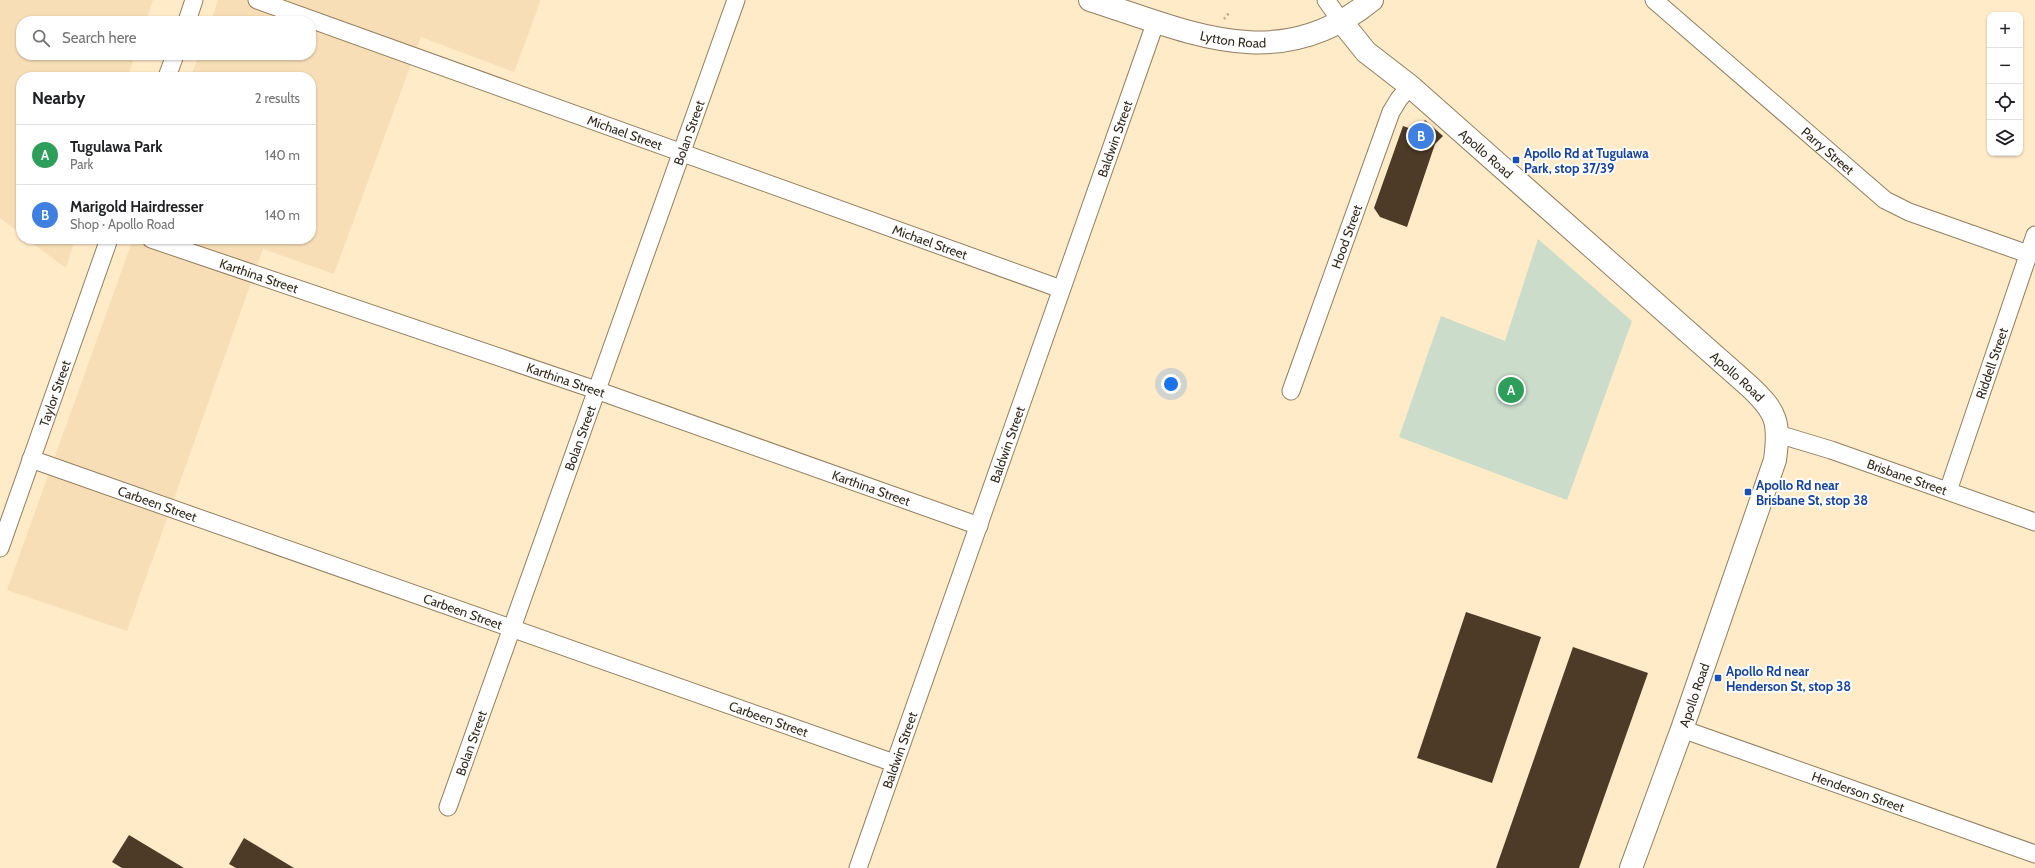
<!DOCTYPE html>
<html lang="en">
<head>
<meta charset="utf-8">
<style>
  body { margin:0; font-family:Cabin,sans-serif; background:#f2f2f2; color:#202124 }
  .controls { position:absolute; right:12px; top:12px; display:grid; overflow:hidden; border-radius:8px; box-shadow:0 1px 3px #0004 }
  .controls button { width:36px; height:36px; display:grid; place-items:center; padding:0; border:0; border-bottom:1px solid #e0e0e0; background:#fff; color:#202124; font:20px sans-serif }
  .you { position:absolute; left:1171px; top:384px; width:14px; height:14px; margin:-10px; border:3px solid #fff; border-radius:50%; background:#1a73e8; box-shadow:0 0 0 6px #1a73e833 }
  .badge { display:grid; place-items:center; width:26px; height:26px; border-radius:50%; background:#b12257; color:#fff; font-size:13px; font-weight:700 }
  .pin { position:absolute; translate:-50% -50%; border:2px solid #fff; box-shadow:0 1px 4px #0006 }
  .list { margin:0; padding:0; list-style:none }
  h2 { display:flex; justify-content:space-between; align-items:center; height:52px; margin:0; padding:0 16px; font-size:17px }
  h2 small { font-size:13px; font-weight:400; color:#757577 }
  .list li { display:grid; grid-template-columns:26px 1fr auto; gap:12px; align-items:center; box-sizing:border-box; height:60px; padding:0 16px; border-top:1px solid #e0e0e0 }
  .list b { display:block; font-size:15px; white-space:nowrap }
  .list p { margin:0; font-size:13px; white-space:nowrap; color:#757577 }
  .list em { font-size:13px; font-style:normal; color:#757577 }
  .icon { flex:none; width:22px; height:22px; fill:none; stroke:currentColor; stroke-width:2; stroke-linecap:round; stroke-linejoin:round }
  .map { position:relative; flex:none; width:2035px; height:868px; overflow:hidden }
  .search { position:absolute; background:#fff; box-shadow:0 1px 3px #0004; left:16px; top:16px; width:300px; height:44px; display:flex; align-items:center; gap:10px; box-sizing:border-box; padding:0 14px; border-radius:16px; color:#757577; font-size:15px }
  .panel { position:absolute; background:#fff; box-shadow:0 1px 3px #0004; left:16px; top:72px; width:300px; height:172px; border-radius:16px }
  .map>svg:first-child { display:block }
  .built { fill:#f7deb6 }
  .green { fill:#cbdccb }
  .building { fill:#4e3b27 }
  .lines { fill:none; stroke-linecap:round; stroke-linejoin:round }
  .minor-casing { stroke:#917f60; stroke-width:19 }
  .tertiary-casing { stroke:#917f60; stroke-width:24 }
  .secondary-casing { stroke:#917f60; stroke-width:24 }
  .path { stroke:#b7a78c; stroke-width:2.5; stroke-dasharray:2 3; stroke-linecap:butt }
  .minor { stroke:#fff; stroke-width:17 }
  .tertiary { stroke:#fff; stroke-width:22 }
  .secondary { stroke:#fff; stroke-width:22 }
  .transit-dot { fill:#1a4fb4; stroke:#fff; stroke-width:1.5 }
  .labels { text-anchor:middle; stroke-width:4; stroke-linejoin:round; paint-order:stroke }
  .street-label { font-size:13px; fill:#312a1d; stroke:#fff }
  .transit-label { font-size:13px; font-weight:bold; fill:#164399; stroke:#fff; text-anchor:start }
</style>
</head>
<body>
<div class="map">
<svg width="2035" height="868" viewBox="0 0 2035 868">
  <rect width="100%" height="100%" fill="#ffebc8"/>
  <g class="built">
    <polygon points="0,0 153,0 146,21 21,21 21,55 135,55 128,77 21,77 21,234 0,218"/>
    <polygon points="218,0 541,0 514,72 421,37 334,274 263,249 127,631 7,590 133,239 311,239 311,77 191,77 199,55 311,55 311,21 211,21"/>
    <polygon points="27,239 75,239 66,268"/>
  </g>
  <polygon class="green" points="1538,239 1632,321 1567,500 1399,437 1441,316 1505,341"/>
  <g class="building">
    <polygon points="1425,120 1443,136 1435,144 1407,227 1380,217 1374,208 1403,126 1417,131"/>
    <polygon points="1466,612 1541,637 1492,783 1417,758"/>
    <polygon points="1573,647 1648,673 1579,868 1496,868"/>
    <polygon points="129,835 184,868 122,868 112,862"/>
    <polygon points="244,838 294,868 236,868 229,864"/>
  </g>
  <g class="lines">
    <defs>
      <g id="minor">
        <path id="s1" d="M257 0 1061 289"/>
        <polyline points="1326,0 1341,21"/>
        <path id="s2" d="M1654 0 1885 200 1909 212 2028 254"/>
        <polyline points="187,21 194,0"/>
        <polyline points="167,77 175,55"/>
        <path id="s3" d="M151 239 596 390 979 526"/>
        <path id="s4" d="M1291 391 1391 112 1399 99 1410 86"/>
        <path id="s5" d="M1778 434 1831 450 2035 522"/>
        <path id="s6" d="M31 459 894 763"/>
        <path id="s7" d="M1948 491 2035 235"/>
        <path id="s8" d="M0 548 109 239"/>
        <path id="s9" d="M1682 729 2035 854"/>
        <path id="s10" d="M448 807 736 0"/>
        <path id="s11" d="M858 868 1156 21"/>
      </g>
      <g id="tertiary">
        <path id="s12" d="M1341 21 1366 52 1410 86 1749 386C1777 412 1780 422 1775 460L1682 729 1631 868"/>
      </g>
      <g id="secondary">
        <path id="s13" d="M1090 0C1190 32 1278 77 1372 0"/>
      </g>
    </defs>
    <use href="#minor" class="minor-casing"/>
    <use href="#tertiary" class="tertiary-casing"/>
    <use href="#secondary" class="secondary-casing"/>
    <polyline class="path" points="1224,19 1229,13"/>
    <use href="#minor" class="minor"/>
    <use href="#tertiary" class="tertiary"/>
    <use href="#secondary" class="secondary"/>
  </g>
  <g class="transit-dot">
    <rect x="1512" y="156" width="8" height="8" rx="2"/>
    <rect x="1744" y="488" width="8" height="8" rx="2"/>
    <rect x="1714" y="674" width="8" height="8" rx="2"/>
  </g>
  <g class="labels">
    <g class="street-label">
      <text dy="5" stroke="none"><textPath href="#s13" startOffset="149">Lytton Road</textPath></text>
      <text dy="5" stroke="none"><textPath href="#s1" startOffset="391">Michael Street</textPath></text>
      <text dy="5" stroke="none"><textPath href="#s10" startOffset="716">Bolan Street</textPath></text>
      <text dy="5" stroke="none"><textPath href="#s11" startOffset="773">Baldwin Street</textPath></text>
      <text dy="5" stroke="none"><textPath href="#s2" startOffset="230">Parry Street</textPath></text>
      <text dy="5" stroke="none"><textPath href="#s12" startOffset="197">Apollo Road</textPath></text>
      <text dy="5" stroke="none"><textPath href="#s4" startOffset="164">Hood Street</textPath></text>
      <text dy="5" stroke="none"><textPath href="#s1" startOffset="715">Michael Street</textPath></text>
      <text dy="5" stroke="none"><textPath href="#s3" startOffset="114">Karthina Street</textPath></text>
      <text dy="5" stroke="none"><textPath href="#s7" startOffset="135">Riddell Street</textPath></text>
      <text dy="5" stroke="none"><textPath href="#s12" startOffset="533">Apollo Road</textPath></text>
      <text dy="5" stroke="none"><textPath href="#s3" startOffset="438">Karthina Street</textPath></text>
      <text dy="5" stroke="none"><textPath href="#s8" startOffset="164">Taylor Street</textPath></text>
      <text dy="5" stroke="none"><textPath href="#s10" startOffset="392">Bolan Street</textPath></text>
      <text dy="5" stroke="none"><textPath href="#s11" startOffset="449">Baldwin Street</textPath></text>
      <text dy="5" stroke="none"><textPath href="#s5" startOffset="136">Brisbane Street</textPath></text>
      <text dy="5" stroke="none"><textPath href="#s3" startOffset="762">Karthina Street</textPath></text>
      <text dy="5" stroke="none"><textPath href="#s6" startOffset="134">Carbeen Street</textPath></text>
      <text dy="5" stroke="none"><textPath href="#s6" startOffset="458">Carbeen Street</textPath></text>
      <text transform="translate(1694 695) rotate(-71)" y="5">Apollo Road</text>
      <text dy="5" stroke="none"><textPath href="#s6" startOffset="782">Carbeen Street</textPath></text>
      <text dy="5" stroke="none"><textPath href="#s10" startOffset="68">Bolan Street</textPath></text>
      <text dy="5" stroke="none"><textPath href="#s11" startOffset="125">Baldwin Street</textPath></text>
      <text dy="5" stroke="none"><textPath href="#s9" startOffset="187">Henderson Street</textPath></text>
    </g>
    <g class="transit-label">
      <text x="1524" y="158">Apollo Rd at Tugulawa<tspan x="1524" dy="15">Park, stop 37/39</tspan></text>
      <text x="1756" y="490">Apollo Rd near<tspan x="1756" dy="15">Brisbane St, stop 38</tspan></text>
      <text x="1726" y="676">Apollo Rd near<tspan x="1726" dy="15">Henderson St, stop 38</tspan></text>
    </g>
  </g>
</svg>
<div class="controls">
<button>+</button>
<button>−</button>
<button><svg class="icon" aria-label="locate" viewBox="0 0 24 24"><circle cx="12" cy="12" r="6"/><path d="M12 2v4M12 18v4M2 12h4M18 12h4"/></svg></button>
<button><svg class="icon" aria-label="layers" viewBox="0 0 24 24"><path d="M12 4l9 5-9 5-9-5zM3 14l9 5 9-5"/></svg></button>
</div>
<div class="you"></div>
<div class="pin badge" style="left:1511px;top:390px;background:#2e9e5b">A</div>
<div class="pin badge" style="left:1421px;top:136px;background:#3f7fe0">B</div>
<div class="search"><svg class="icon" aria-label="search" viewBox="0 0 24 24"><circle cx="10" cy="10" r="6"/><path d="M15 15l6 6"/></svg>Search here</div>
<section class="panel">
<h2>Nearby<small>2 results</small></h2>
<ul class="list">
<li><span class="badge" style="background:#2e9e5b">A</span><div><b>Tugulawa Park</b><p>Park</p></div><em>140 m</em></li>
<li><span class="badge" style="background:#3f7fe0">B</span><div><b>Marigold Hairdresser</b><p>Shop · Apollo Road</p></div><em>140 m</em></li>
</ul>
</section>
</div>
</body>
</html>
